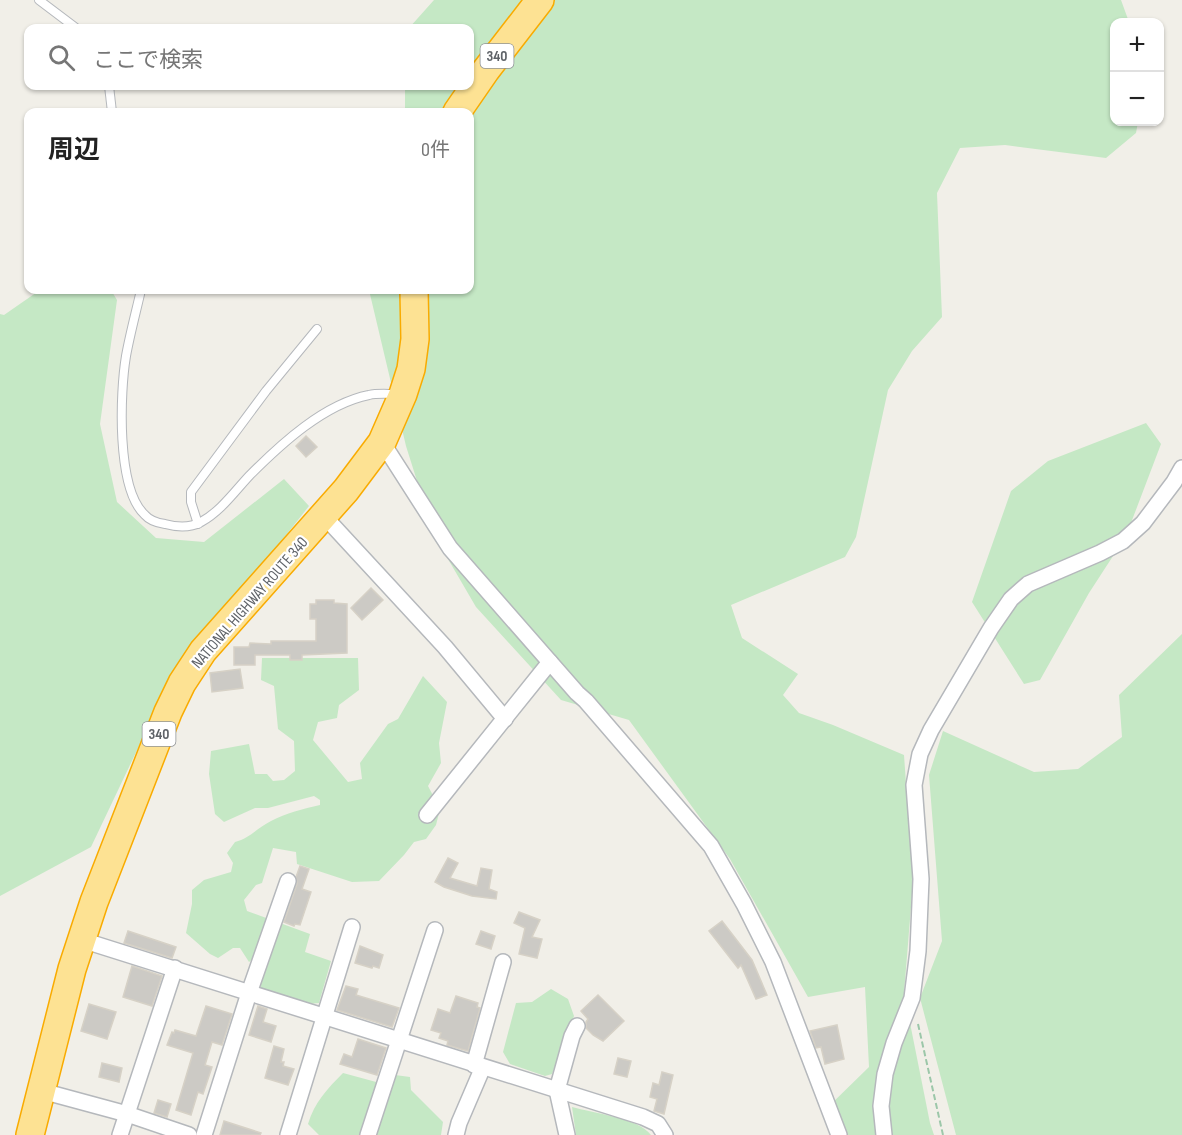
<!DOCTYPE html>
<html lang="ja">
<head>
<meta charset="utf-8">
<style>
  body { margin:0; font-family:"Sofia Sans Condensed","Noto Sans JP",sans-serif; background:#f6f6f6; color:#222 }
  .controls { position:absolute; right:18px; top:18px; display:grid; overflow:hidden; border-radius:12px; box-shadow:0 2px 4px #0004 }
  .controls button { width:54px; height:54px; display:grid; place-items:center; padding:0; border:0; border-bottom:2px solid #e0e0e0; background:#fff; color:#222; font:30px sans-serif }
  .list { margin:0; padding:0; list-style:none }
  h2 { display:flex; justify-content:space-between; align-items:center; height:78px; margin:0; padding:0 24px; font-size:26px }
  h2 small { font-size:20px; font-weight:400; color:#767676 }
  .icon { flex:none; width:33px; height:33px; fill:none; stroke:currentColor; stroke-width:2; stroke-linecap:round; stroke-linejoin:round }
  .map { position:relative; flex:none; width:1182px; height:1135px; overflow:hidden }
  .search { position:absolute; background:#fff; box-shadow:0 2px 4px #0004; left:24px; top:24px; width:450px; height:66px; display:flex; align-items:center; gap:15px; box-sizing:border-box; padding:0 21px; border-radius:12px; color:#767676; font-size:22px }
  .panel { position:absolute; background:#fff; box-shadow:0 2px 4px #0004; left:24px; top:108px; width:450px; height:186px; border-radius:12px }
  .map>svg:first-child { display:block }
  .green { fill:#c5e8c5 }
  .building { fill:#cccac5; stroke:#d6d1c6; stroke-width:1.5 }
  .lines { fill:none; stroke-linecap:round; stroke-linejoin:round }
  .lane-casing { stroke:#b5b8bc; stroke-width:10 }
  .street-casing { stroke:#b5b8bc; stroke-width:18 }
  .highway-casing { stroke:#f9ab00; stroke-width:30 }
  .path { stroke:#9cc7a9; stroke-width:2; stroke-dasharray:6 3; stroke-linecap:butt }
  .lane { stroke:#fff; stroke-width:8 }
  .street { stroke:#fff; stroke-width:15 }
  .highway { stroke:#fde293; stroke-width:27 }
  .labels { text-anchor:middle; stroke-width:4.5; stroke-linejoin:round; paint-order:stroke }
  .shield { fill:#fff; stroke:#8f9295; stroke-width:1.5 }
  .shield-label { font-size:15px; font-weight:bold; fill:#5f6368 }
  .street-label { font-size:16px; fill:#5f6368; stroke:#fff }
</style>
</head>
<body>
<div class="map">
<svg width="1182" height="1135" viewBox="0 0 1182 1135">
  <rect width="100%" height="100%" fill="#f1efe8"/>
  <g class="green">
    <polygon points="434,0 1121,0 1129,22 1114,22 1114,122 1138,122 1136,133 1106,158 1005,145 960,148 937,193 942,317 912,351 888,390 856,537 845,557 731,605 742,638 798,674 783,695 799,713 833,725 904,755 913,882 904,993 930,1123 934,1135 839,1135 825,1110 869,1067 865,987 808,997 730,859 629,720 561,700 476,607 434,535 406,446 369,290 470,290 470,112 405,112 405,86 470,86 470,28 409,28"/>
    <polygon points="40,290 111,290 117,300 100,424 117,502 156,538 204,542 284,479 309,506 168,685 91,847 0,896 0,314 4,315"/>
    <polygon points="1146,423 1161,444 1126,536 1089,593 1040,680 1024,684 972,602 1011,491 1048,461"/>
    <polygon points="1182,634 1182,1135 956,1135 920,998 942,941 929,775 943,731 1034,772 1078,769 1122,737 1119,695"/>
    <path d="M262 658H358L359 690 339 705 337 718 318 722 313 740 348 782 362 779 360 763 388 724 398 719 423 676 447 702 439 743 441 763 428 786 440 809 436 825 426 839 414 842 404 855 379 881 352 882 297 864 296 852 273 848 262 883 256 885 244 900 247 911 310 934 305 952 331 961 319 1003 308 1004 261 988 257 955 249 962 240 948H233L218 958 210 954 186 933 192 904V890L204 880 231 872 233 863 227 853 235 842C250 838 257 828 271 821 286 813 303 809 320 805V800L314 796 268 808H255L224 822 215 814 209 774 211 751 249 744 255 774H267L273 781 284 780 295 771 294 741 278 729 274 686 261 680Z"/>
    <polygon points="551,989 568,999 574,1016 552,1074 545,1076 510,1064 503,1052 516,1003 532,1002"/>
    <path d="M343 1073 391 1086 395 1075 410 1077 411 1090 443 1122 441 1135H319L308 1124C314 1103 328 1088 343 1073Z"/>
    <path d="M572 1107C592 1113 639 1118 651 1135H576Z"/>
  </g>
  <g class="building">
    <polygon points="306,436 317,447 306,457 296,446"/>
    <polygon points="371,588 383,600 362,620 351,608"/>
    <polygon points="316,600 334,600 334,603 347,604 347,653 302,655 302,660 290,660 290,655 255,655 255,665 234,665 234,647 249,647 250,643 271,644 271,641 316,641 316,619 310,619 310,604 316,604"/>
    <polygon points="240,669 243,688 212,692 210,673"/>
    <polygon points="448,858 458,863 450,878 477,886 481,868 492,870 489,889 497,892 496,899 472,896 444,887 435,882"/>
    <polygon points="300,866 309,869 302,889 311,892 300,925 295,924 294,926 284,922 297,884 296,877"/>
    <polygon points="519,912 540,920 532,937 542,939 537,958 519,954 525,928 514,923"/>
    <polygon points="722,921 752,960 767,995 756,999 741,965 738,968 709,931"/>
    <polygon points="128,931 176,947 172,958 124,943"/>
    <polygon points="481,931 495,936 491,949 476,944"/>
    <polygon points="360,946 383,955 379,968 373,966 372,968 355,963"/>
    <polygon points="132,966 162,976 152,1006 123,997"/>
    <polygon points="346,986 358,989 356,995 399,1008 392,1027 337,1010"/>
    <polygon points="598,995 624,1021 603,1041 593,1035 586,1028 586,1022 588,1019 581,1011"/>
    <polygon points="456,996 478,1003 477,1007 480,1008 468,1051 447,1045 448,1041 439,1038 441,1033 431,1030 438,1009 450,1013"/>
    <polygon points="89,1004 116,1012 107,1039 81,1031"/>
    <polygon points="206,1006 232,1014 222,1045 212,1042 205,1065 212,1067 203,1094 198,1092 191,1115 176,1110 193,1053 167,1045 172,1032 174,1033 175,1030 196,1036"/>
    <polygon points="258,1006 267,1009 263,1022 276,1026 271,1042 249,1035"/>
    <polygon points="837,1025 844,1059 825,1064 821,1047 816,1048 810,1031"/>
    <polygon points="358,1039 386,1048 377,1075 340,1064 344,1054 352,1057"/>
    <polygon points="274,1046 284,1049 281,1062 284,1062 283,1066 294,1069 288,1085 265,1078"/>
    <polygon points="618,1058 631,1061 627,1077 614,1074"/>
    <polygon points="102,1063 122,1068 119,1082 99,1077"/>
    <polygon points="662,1072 673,1075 664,1114 654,1111 657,1099 650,1097 653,1083 659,1085"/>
    <polygon points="158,1100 171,1104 167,1117 154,1113"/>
    <polygon points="224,1121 261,1133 260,1135 220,1135"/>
  </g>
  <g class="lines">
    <defs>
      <g id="lane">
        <polyline points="39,0 76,28"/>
        <polyline points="109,86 112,112"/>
        <path d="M141 290C136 312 130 334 126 356 120 392 116 489 145 515 150 521 158 523 165 524 176 527 190 528 201 522 221 511 234 492 250 475 281 444 324 404 369 395 377 393 387 394 396 394"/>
        <polyline points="198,524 191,502 191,492 266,391 317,329"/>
      </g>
      <g id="street">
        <polyline points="382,442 450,548 577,693 586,701 711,846 744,904 773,962 839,1135"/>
        <polyline points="324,516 445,647 505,719"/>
        <polyline points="427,815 550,662"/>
        <polyline points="82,940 643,1117 658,1124 665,1135"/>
        <polyline points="474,1065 503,962"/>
        <polyline points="42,1091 127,1114 189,1135"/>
        <polyline points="120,1135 175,968"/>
        <polyline points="204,1135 249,993 288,881"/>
        <polyline points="288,1135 352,927"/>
        <polyline points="368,1135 435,930"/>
        <polyline points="456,1135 459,1123 483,1067"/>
        <polyline points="567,1135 557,1090 572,1036 577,1026"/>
        <polyline points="884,1135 881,1106 885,1074 894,1043 912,998 918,951 921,879 914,785 920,754 931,730 991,628 1011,599 1028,584 1100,553 1123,541 1143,523 1174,482 1182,468"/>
      </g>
      <g id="highway">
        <polyline points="457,112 486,70 540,0"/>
        <polyline points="30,1135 72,969 94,902 168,712 182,683 203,651 346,490 382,442 403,394 411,369 415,339 414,290"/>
      </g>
    </defs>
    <use href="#lane" class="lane-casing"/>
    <use href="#street" class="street-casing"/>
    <use href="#highway" class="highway-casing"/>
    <polyline class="path" points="918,1024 943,1135"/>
    <use href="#lane" class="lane"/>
    <use href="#street" class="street"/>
    <use href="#highway" class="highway"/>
  </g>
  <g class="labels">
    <g class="shield">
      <rect x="480.5" y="44" width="33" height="24" rx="4.5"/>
      <rect x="142.5" y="722" width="33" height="24" rx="4.5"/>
    </g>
    <g class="shield-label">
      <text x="497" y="61">340</text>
      <text x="159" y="739">340</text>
    </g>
    <g class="street-label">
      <text transform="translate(249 602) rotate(-49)" y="6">NATIONAL HIGHWAY ROUTE 340</text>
    </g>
  </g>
</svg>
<div class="controls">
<button>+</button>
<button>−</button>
</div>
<div class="search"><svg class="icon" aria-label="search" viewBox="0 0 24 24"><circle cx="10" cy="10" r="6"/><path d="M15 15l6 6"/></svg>ここで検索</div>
<section class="panel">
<h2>周辺<small>0件</small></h2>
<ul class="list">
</ul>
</section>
</div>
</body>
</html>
